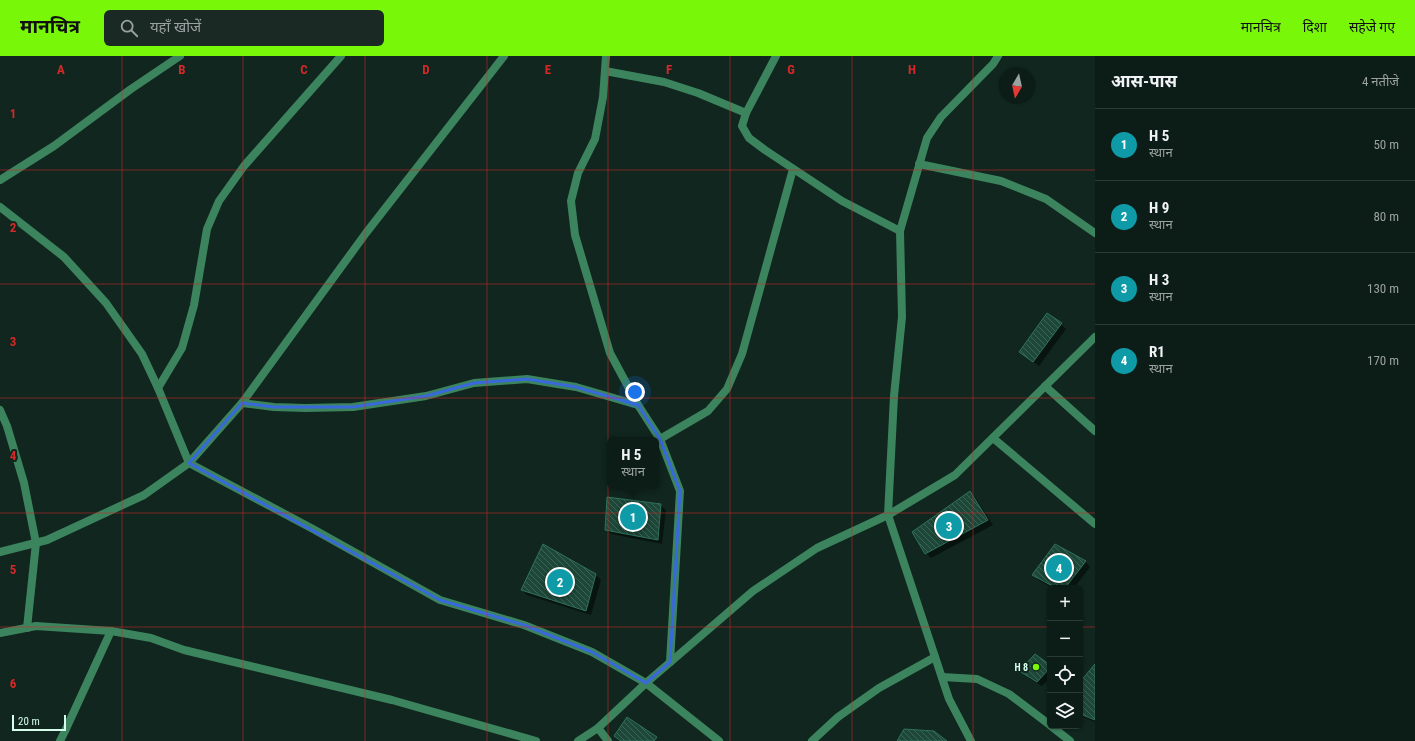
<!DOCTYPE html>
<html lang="hi">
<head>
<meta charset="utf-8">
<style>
  body { margin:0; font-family:"Roboto Condensed","Noto Sans Devanagari",sans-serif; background:#1a2923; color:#f1f3f6 }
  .controls { position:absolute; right:12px; bottom:12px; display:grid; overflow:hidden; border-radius:6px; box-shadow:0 1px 3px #0004 }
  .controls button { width:36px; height:36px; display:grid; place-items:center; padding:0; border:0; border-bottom:1px solid #2c3a35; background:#0c1c16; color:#f1f3f6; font:20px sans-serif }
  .compass { position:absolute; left:999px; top:12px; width:36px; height:36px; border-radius:50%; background:#0c1c16; box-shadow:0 1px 3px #0004; rotate:189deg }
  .scale { position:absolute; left:12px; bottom:10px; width:54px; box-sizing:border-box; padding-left:4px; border:2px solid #d7feec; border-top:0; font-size:11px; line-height:14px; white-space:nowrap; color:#d7feec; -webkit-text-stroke:3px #10261e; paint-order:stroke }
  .you { position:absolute; left:635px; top:336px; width:14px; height:14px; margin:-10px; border:3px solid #fff; border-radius:50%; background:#1a73e8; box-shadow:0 0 0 6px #1a73e833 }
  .badge { display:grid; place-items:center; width:26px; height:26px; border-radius:50%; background:#78f808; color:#fff; font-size:13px; font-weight:700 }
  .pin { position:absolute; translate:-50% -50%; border:2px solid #fff; box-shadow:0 1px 4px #0006 }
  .popup { position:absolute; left:607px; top:381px; width:52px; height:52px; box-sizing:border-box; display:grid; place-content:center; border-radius:6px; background:#0c1c16; filter:drop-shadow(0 1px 3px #0005); font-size:13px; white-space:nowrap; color:#9aa1a1 }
  .popup b { font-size:15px; color:#f1f3f6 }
  .popup::after { content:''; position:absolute; left:50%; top:100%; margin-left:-8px; border:8px solid transparent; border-top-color:#0c1c16 }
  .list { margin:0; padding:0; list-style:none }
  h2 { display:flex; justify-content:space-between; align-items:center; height:52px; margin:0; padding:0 16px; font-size:17px }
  h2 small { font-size:13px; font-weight:400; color:#9aa1a1 }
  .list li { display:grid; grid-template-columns:26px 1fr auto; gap:12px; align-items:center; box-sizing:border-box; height:72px; padding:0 16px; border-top:1px solid #2c3a35 }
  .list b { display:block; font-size:15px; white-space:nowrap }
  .list p { margin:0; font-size:13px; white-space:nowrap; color:#9aa1a1 }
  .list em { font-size:13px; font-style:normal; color:#9aa1a1 }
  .icon { flex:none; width:22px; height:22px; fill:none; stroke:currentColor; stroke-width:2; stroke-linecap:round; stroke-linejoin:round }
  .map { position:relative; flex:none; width:1095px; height:685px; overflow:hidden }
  header { display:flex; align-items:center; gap:24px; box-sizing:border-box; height:56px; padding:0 20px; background:#78f808; color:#111 }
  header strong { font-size:19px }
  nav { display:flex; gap:22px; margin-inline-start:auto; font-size:14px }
  .search { width:280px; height:36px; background:#1a2923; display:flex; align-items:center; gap:10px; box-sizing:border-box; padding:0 14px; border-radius:6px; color:#9aa1a1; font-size:15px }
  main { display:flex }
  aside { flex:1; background:#0c1c16 }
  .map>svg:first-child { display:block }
  .shadow { fill:#0007 }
  .building { fill:url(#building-back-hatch); stroke:#2f725a }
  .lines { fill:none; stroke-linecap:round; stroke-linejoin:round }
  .minor { stroke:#3c845e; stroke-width:8 }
  .tertiary { stroke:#3c845e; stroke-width:8 }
  .marked { fill:none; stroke:#3968db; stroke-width:3; stroke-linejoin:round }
  .grid { fill:none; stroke:#d62828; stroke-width:1; stroke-opacity:0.55 }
  .poi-dot { fill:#78f808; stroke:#10261e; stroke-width:1.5 }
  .labels { text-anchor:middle; stroke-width:4; stroke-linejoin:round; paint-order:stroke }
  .poi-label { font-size:10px; font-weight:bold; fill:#d7feec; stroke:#10261e; text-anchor:end }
  .grid-label { font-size:13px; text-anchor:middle; font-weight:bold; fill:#d62828; stroke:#10261e; stroke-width:4; stroke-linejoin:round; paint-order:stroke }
</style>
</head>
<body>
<header>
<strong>मानचित्र</strong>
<div class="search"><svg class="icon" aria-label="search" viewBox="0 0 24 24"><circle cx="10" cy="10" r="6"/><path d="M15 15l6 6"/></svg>यहाँ खोजें</div>
<nav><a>मानचित्र</a><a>दिशा</a><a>सहेजे गए</a></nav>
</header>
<main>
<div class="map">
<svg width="1095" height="685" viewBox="0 0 1095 685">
  <defs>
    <pattern id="building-back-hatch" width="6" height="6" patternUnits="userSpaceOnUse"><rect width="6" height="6" fill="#1d4738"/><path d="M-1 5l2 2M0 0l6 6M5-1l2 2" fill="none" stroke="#3d6355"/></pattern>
  </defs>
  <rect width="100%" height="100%" fill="#10261e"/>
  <g class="shadow">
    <polygon points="1061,268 1066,273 1039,310 1020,296"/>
    <polygon points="970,436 975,441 993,469 931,502 926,497"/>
    <polygon points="660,449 666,454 662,488 611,478 606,473"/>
    <polygon points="1056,489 1086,506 1090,511 1074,532 1053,532 1038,524 1033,519"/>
    <polygon points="596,519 601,524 591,559 527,539 522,534"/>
    <polygon points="1050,610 1050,622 1042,630 1025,620 1020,615"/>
    <polygon points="1095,610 1095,666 1080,660 1080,628"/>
  </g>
  <g class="building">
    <polygon points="1047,257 1062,267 1033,306 1019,296"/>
    <polygon points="970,435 988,464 925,498 912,476"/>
    <polygon points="607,441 661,448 658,484 605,474"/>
    <polygon points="543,488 596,518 586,555 521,534"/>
    <polygon points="1055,488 1086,505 1065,532 1056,532 1032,519"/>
    <polygon points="1035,598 1050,609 1050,612 1037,626 1019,615"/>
    <polygon points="1095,608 1095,664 1080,658 1080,626"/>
    <polygon points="627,661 657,681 654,685 621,685 614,680"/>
    <polygon points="904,673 934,675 947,685 897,685"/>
  </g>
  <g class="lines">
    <g class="minor">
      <polyline points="606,0 603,41 595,83 578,117 571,145 575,179 610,297 638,349 660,383 680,435 670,606"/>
      <polyline points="776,0 746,57 742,70 749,82 765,94 842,145 900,175"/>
      <polyline points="605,15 664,26 698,37 746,57"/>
      <polyline points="919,108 1001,125 1046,143 1095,177"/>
      <polyline points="0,124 54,90 131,33 180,0"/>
      <polyline points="0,151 64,201 106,247 142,298 158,332 189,407 313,473 440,544 524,569 592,596 646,627 719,685"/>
      <polyline points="1045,330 1095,375"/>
      <polyline points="158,332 182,292 194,249 207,173 219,145 244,110 341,0"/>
      <polyline points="242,347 274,351 305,352 353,351 426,340 474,327 527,323 576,331 638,349"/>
      <polyline points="0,354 7,370 24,427 36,487 27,572"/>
      <polyline points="993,382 1095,468"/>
      <polyline points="660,383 708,355 727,333 742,298 793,113"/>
      <polyline points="0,577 36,570 111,575 151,582 184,594 392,644 536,685"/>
      <polyline points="942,621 977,623 1009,638 1050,669"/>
      <polyline points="1051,670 1070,685"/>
      <polyline points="598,672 608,685"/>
      <polyline points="60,685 65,675 111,575"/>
      <polyline points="578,685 598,672 646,627 753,535 817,492 888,459 955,419 1095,281"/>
      <polyline points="812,685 838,661 879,632 935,601"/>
      <polyline points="971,685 949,643 888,459 894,340 902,261 900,175 927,82 941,61 993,8 998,0"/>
    </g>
    <polyline class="tertiary" points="0,496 47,484 144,439 189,407 242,347 366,177 504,0"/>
  </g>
  <path class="marked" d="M527 323 576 331 638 349 660 383 680 435 670 606 646 627 592 596 524 569 440 544 189 407 242 347 274 351H353L426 340 474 327Z"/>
  <path class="grid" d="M122 0V685M243 0V685M365 0V685M487 0V685M608 0V685M730 0V685M852 0V685M973 0V685M0 114H1095M0 228H1095M0 342H1095M0 457H1095M0 571H1050M1080 571H1095"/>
  <circle class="poi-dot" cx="1036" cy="611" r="4"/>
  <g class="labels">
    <g class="poi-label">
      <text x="1028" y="615">H 8</text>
    </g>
  </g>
  <g class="grid-label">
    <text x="61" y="18">A</text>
    <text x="182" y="18">B</text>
    <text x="304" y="18">C</text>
    <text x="426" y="18">D</text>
    <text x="548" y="18">E</text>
    <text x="669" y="18">F</text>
    <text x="791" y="18">G</text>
    <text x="912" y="18">H</text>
    <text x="13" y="62">1</text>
    <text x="13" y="176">2</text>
    <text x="13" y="290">3</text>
    <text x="13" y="404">4</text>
    <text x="13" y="518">5</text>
    <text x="13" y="632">6</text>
  </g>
</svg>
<div class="controls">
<button>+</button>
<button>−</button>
<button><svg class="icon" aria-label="locate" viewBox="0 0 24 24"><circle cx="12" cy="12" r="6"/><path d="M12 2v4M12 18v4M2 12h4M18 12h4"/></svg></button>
<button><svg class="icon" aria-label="layers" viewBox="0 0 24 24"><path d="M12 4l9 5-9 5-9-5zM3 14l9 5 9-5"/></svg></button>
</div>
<svg class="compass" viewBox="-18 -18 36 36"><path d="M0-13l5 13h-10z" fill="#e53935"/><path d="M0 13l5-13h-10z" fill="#9aa1a1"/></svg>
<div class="scale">20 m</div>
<div class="you"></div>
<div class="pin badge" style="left:633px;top:461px;background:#0f9aa8">1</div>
<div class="popup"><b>H 5</b>स्थान</div>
<div class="pin badge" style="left:560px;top:526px;background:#0f9aa8">2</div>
<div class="pin badge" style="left:949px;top:470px;background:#0f9aa8">3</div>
<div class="pin badge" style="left:1059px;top:512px;background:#0f9aa8">4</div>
</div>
<aside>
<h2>आस-पास<small>4 नतीजे</small></h2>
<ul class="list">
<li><span class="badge" style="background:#0f9aa8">1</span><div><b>H 5</b><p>स्थान</p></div><em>50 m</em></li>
<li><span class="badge" style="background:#0f9aa8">2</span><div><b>H 9</b><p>स्थान</p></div><em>80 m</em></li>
<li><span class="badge" style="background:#0f9aa8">3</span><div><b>H 3</b><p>स्थान</p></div><em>130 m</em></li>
<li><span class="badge" style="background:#0f9aa8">4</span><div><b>R1</b><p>स्थान</p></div><em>170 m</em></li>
</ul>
</aside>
</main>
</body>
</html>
